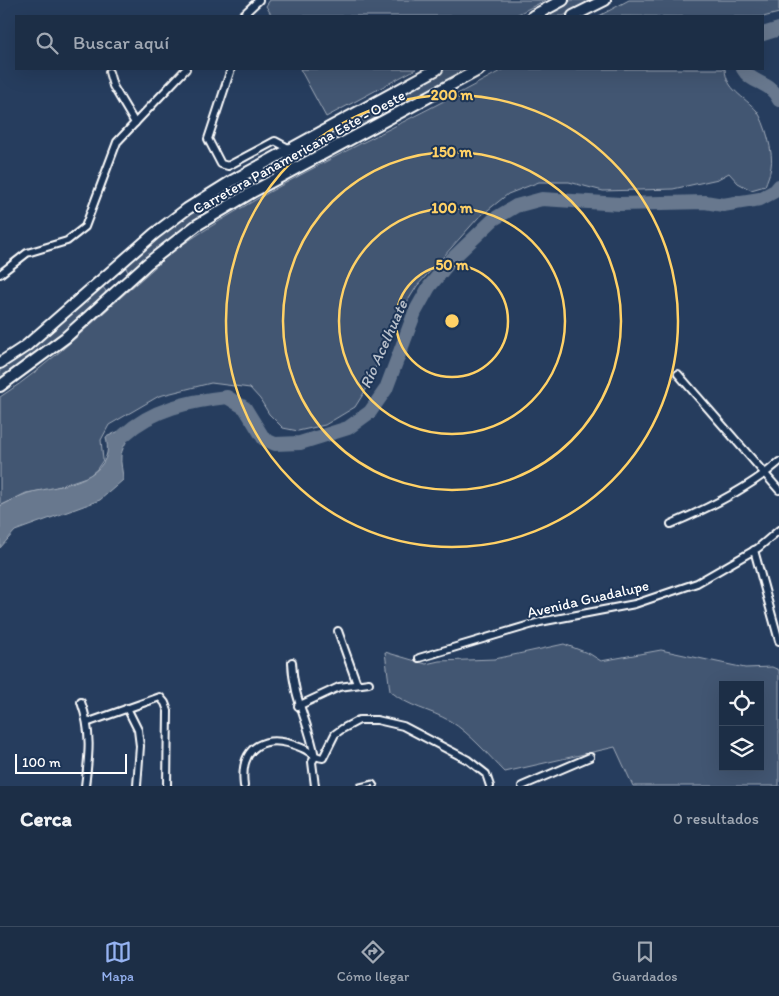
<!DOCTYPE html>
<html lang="es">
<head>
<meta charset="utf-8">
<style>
  body { margin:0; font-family:Itim,sans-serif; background:#293a51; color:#f1f3f6 }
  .controls { position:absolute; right:15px; bottom:15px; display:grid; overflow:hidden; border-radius:0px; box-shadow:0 5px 20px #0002 }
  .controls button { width:45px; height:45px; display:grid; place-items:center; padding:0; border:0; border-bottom:1px solid #3a4a5f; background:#1c2e46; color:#f1f3f6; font:25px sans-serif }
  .scale { position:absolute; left:15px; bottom:12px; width:112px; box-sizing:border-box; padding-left:5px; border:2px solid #fff; border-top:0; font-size:14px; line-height:18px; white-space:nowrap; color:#fff; -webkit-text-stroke:4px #1d3557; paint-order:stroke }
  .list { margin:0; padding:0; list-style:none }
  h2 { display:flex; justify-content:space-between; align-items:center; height:65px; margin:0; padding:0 20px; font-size:21px }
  h2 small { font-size:16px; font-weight:400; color:#a0a8b3 }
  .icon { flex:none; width:28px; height:28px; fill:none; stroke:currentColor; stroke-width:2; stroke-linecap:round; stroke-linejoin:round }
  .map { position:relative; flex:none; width:779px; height:786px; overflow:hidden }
  .search { position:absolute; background:#1c2e46; box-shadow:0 5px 20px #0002; left:15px; right:15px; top:15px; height:55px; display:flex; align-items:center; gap:12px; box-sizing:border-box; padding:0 18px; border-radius:0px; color:#a0a8b3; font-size:19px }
  .sheet { height:140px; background:#1c2e46 }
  nav { display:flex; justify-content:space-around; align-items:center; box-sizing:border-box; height:70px; border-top:1px solid #3a4a5f; background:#1c2e46; font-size:14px; color:#a0a8b3 }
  nav a { display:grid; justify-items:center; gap:2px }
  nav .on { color:#95b2f1 }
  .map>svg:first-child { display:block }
  .green { fill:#425672; stroke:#a0aab8; fill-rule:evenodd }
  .water { fill:#67788e; stroke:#a4aebb }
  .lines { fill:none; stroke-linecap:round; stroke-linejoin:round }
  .river { stroke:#67788e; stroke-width:14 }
  .service-casing { stroke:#fff; stroke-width:7 }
  .minor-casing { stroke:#fff; stroke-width:10 }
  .trunk-casing { stroke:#fff; stroke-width:14 }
  .service { stroke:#1d3557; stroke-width:3 }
  .minor { stroke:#1d3557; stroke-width:6 }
  .trunk { stroke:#1d3557; stroke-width:10 }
  .ring { fill:none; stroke:#ffd166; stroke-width:2.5 }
  .labels { text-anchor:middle; stroke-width:4; stroke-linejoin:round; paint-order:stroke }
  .street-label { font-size:15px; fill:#fff; stroke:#1d3557 }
  .water-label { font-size:16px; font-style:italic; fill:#bbc2cc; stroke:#1d3557 }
  .centre { fill:#ffd166; stroke:#1d3557; stroke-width:2.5 }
  .ring-label { font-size:15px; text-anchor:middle; font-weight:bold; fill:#ffd166; stroke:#1d3557; stroke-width:4; stroke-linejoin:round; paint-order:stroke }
</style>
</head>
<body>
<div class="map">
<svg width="779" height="786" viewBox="0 0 779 786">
  <rect width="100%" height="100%" fill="#263d5e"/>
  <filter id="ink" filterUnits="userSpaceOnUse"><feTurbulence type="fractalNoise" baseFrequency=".02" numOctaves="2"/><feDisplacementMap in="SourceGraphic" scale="10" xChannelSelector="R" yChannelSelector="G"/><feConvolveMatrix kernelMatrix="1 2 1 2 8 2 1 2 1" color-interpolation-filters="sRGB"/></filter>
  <g filter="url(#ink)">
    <g class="green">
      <polygon points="270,0 546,0 514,16 272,16 266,6"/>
      <polygon points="572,0 596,0 563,16 542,16"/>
      <polygon points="629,0 779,0 779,13 763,17 599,16"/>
      <polygon points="300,69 416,69 326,117"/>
      <polygon points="445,69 469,69 235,196 174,235 131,272 128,272 124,264 193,209 220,192"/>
      <path d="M504 69H725C726 90 744 96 757 111 765 122 774 154 771 167 770 174 767 180 765 186L751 190 738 183 729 173 718 179 673 189 603 191 569 182H539L508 194 478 218 417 286 394 323 367 388 355 407 325 425 298 431 283 428 269 414 260 399 250 388 211 383 159 396 109 425 101 440 103 460 97 469 89 476 51 489 26 493 0 506V397C53 363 97 317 145 276 157 266 169 253 182 245 284 177 397 128 504 69Z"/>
      <polygon points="102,286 106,291 103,297 65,332 0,380 0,368"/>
      <path d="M564 644 590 654 601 661 661 650 745 668 772 667 779 670V786H633L615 747 505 772C488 755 471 734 450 721 429 709 410 708 390 691L385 652 426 664 439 661 495 659ZM723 685H760V767H723Z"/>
    </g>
    <path class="water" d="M137 423C133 433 122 445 121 456 120 463 123 472 123 480L100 500 15 531 0 548V506C9 502 19 496 28 493 52 487 101 483 107 453 108 449 107 442 106 437Z"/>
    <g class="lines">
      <g class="river">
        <polyline points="763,34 779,29"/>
        <path d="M743 69C751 84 771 81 779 100"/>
        <path d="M124 435C152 409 190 401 227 397L245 408 264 439 275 444 300 443 348 428 370 412 386 389 415 312 429 287 452 259 494 219 516 206 542 199 620 204 705 202 723 205 760 199 775 191 779 186"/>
      </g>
      <defs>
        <polyline id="service" points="360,786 373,783 375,786"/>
        <g id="minor">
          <polyline points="242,16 259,0"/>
          <polyline points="231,69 208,139 221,164 228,166 275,141 290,149"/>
          <polyline points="109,72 113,86 135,123"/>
          <polyline points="0,274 27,253 67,241 85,227 117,142 186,69"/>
          <polyline points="678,374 779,490"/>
          <path d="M671 524C709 508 748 489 779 462"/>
          <polyline points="754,550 779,641"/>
          <polyline points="338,631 357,684"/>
          <polyline points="419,658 540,622 635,604 697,583 758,548 779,530"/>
          <path d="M292 662C293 699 309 722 315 757L312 762 315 786"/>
          <path d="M81 702C92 732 89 755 85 786"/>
          <polyline points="298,706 339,687 369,683"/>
          <polyline points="127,708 138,730 140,746 137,786"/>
          <polyline points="89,722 160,697 165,703 168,711 167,786"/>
          <path d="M244 786C239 745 266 732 302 748 310 751 313 757 323 758L335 734 342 729 359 720H377L403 726 468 760 486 774 490 786"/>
          <polyline points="522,786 590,757"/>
        </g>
        <g id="trunk">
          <polyline points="533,16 563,0"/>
          <polyline points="573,16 605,0"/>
          <polyline points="0,363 26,346 154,234 187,209 232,181 437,69"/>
          <polyline points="0,386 65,338 148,263 197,225 254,191 480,69"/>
        </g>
      </defs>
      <use href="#service" class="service-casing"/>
      <use href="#minor" class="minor-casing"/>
      <use href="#trunk" class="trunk-casing"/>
      <use href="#service" class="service"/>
      <use href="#minor" class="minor"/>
      <use href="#trunk" class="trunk"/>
    </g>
  </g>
  <g class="ring">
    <circle cx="452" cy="321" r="56"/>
    <circle cx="452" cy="321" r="113"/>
    <circle cx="452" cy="321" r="169"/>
    <circle cx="452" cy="321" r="226"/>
  </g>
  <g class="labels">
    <g class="street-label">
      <text transform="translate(299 152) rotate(-29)" y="5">Carretera Panamericana Este - Oeste</text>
      <text transform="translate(588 599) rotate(-13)" y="5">Avenida Guadalupe</text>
    </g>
    <g class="water-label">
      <text transform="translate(383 344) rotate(-66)" y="6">Río Acelhuate</text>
    </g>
  </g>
  <circle cx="452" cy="321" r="8" class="centre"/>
  <g class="ring-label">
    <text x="452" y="100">200 m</text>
    <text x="452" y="157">150 m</text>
    <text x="452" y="213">100 m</text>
    <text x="452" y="270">50 m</text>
  </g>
</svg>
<div class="controls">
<button><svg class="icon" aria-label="locate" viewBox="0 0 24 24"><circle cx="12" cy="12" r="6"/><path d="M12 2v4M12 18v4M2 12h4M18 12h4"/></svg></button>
<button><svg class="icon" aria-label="layers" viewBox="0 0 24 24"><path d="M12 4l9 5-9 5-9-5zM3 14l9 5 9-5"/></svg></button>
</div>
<div class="scale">100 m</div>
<div class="search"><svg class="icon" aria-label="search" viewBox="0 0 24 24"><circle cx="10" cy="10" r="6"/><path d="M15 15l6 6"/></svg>Buscar aquí</div>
</div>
<section class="sheet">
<h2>Cerca<small>0 resultados</small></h2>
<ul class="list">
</ul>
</section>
<nav>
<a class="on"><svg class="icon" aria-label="map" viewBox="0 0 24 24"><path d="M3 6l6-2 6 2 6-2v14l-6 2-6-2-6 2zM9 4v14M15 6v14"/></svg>Mapa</a>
<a><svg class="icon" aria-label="directions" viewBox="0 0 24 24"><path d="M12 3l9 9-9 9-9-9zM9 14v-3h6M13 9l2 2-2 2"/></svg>Cómo llegar</a>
<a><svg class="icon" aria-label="saved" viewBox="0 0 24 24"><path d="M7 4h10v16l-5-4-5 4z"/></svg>Guardados</a>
</nav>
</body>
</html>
